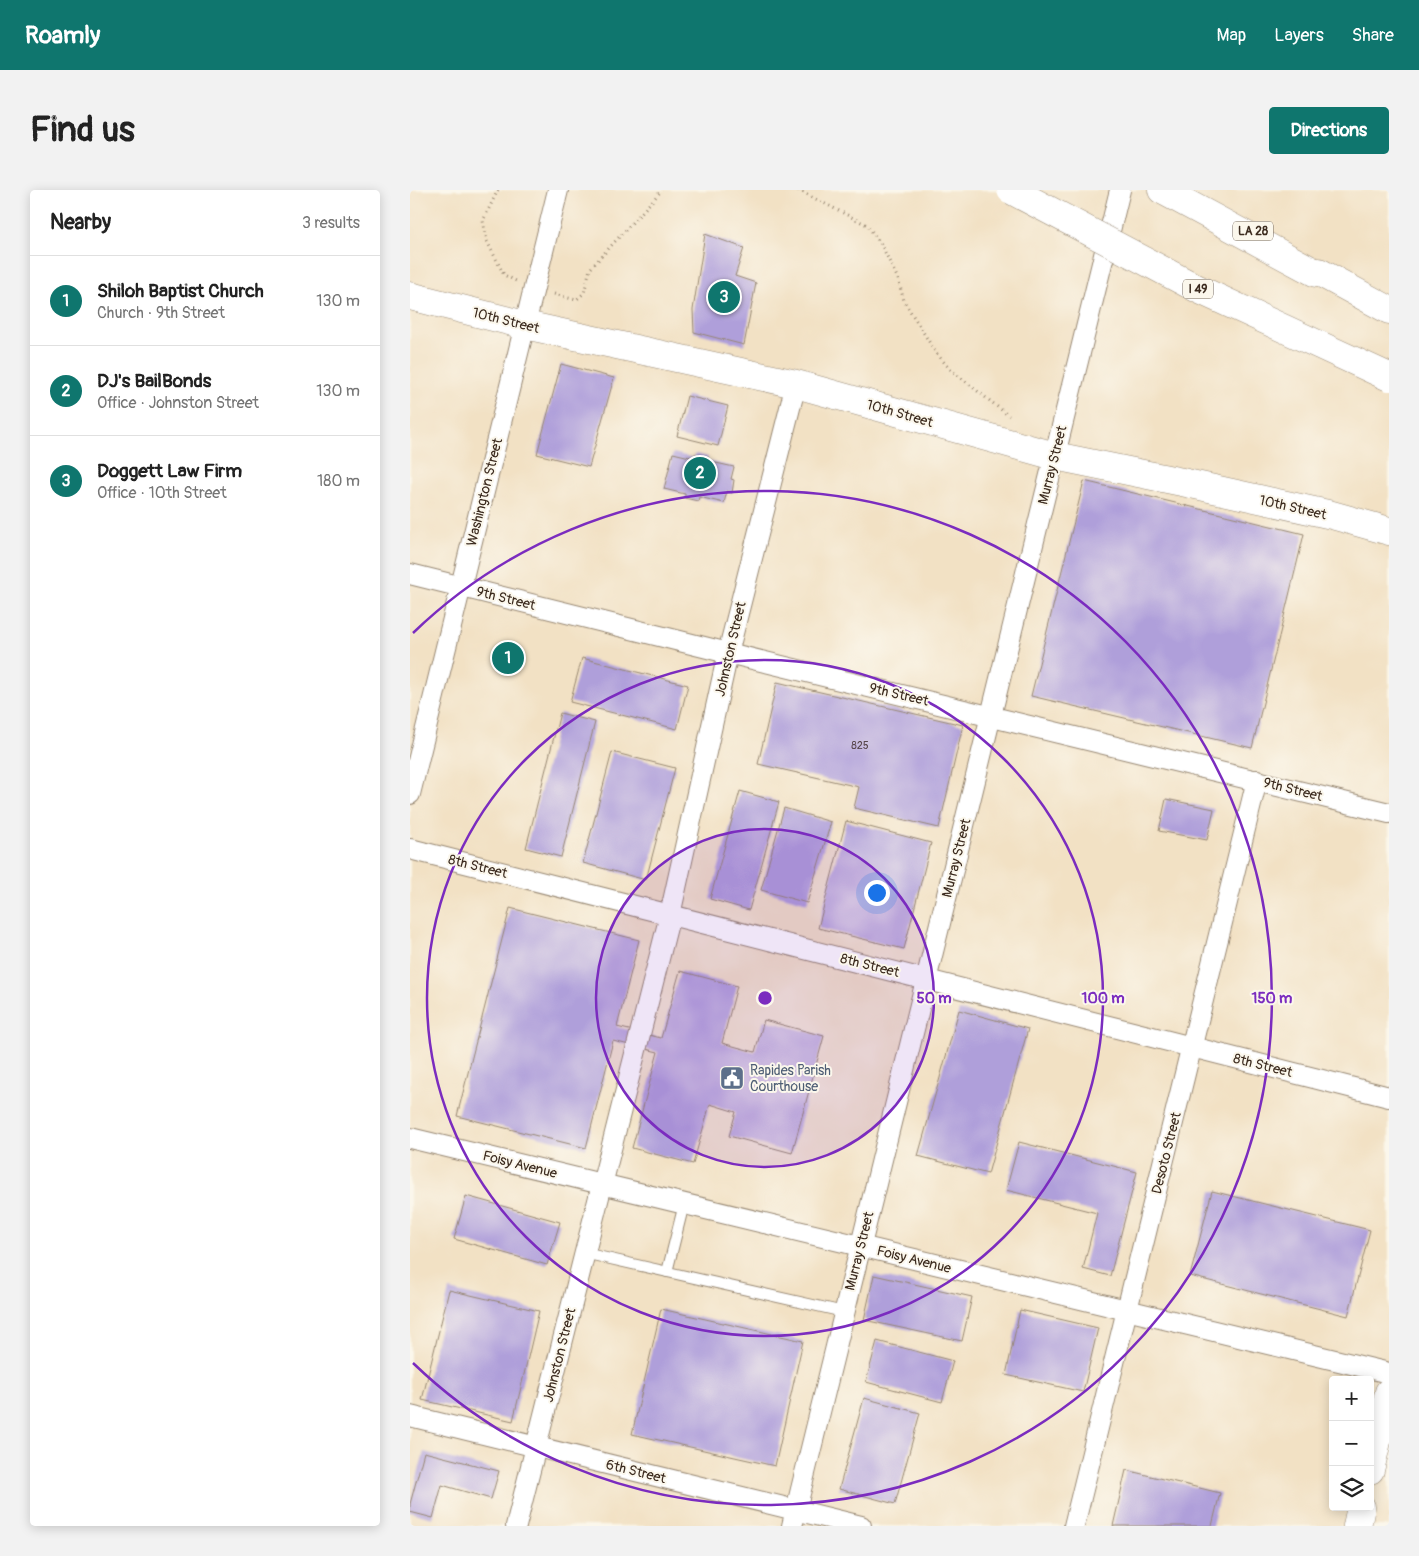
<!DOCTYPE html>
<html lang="en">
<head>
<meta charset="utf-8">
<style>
  body { margin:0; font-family:Pangolin,sans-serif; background:#f2f2f2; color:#222 }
  .controls { position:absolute; right:15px; bottom:15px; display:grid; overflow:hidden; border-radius:5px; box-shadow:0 2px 12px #0003 }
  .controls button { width:45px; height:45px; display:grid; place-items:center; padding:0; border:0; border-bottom:1px solid #e0e0e0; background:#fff; color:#222; font:25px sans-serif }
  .you { position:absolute; left:466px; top:702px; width:18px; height:18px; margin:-12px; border:4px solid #fff; border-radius:50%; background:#1a73e8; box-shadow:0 0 0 8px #1a73e833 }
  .badge { display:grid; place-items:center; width:32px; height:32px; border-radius:50%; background:#0f766e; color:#fff; font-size:16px; font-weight:700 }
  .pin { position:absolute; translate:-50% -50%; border:2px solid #fff; box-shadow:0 1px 5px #0006 }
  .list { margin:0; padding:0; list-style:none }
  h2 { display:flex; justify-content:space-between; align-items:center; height:65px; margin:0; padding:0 20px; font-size:21px }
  h2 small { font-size:16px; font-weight:400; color:#767676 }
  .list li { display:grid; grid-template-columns:32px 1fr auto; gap:15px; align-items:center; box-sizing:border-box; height:90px; padding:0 20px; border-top:1px solid #e0e0e0 }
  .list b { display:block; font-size:19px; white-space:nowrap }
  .list p { margin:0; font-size:16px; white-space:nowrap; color:#767676 }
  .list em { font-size:16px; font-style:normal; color:#767676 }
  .icon { flex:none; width:28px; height:28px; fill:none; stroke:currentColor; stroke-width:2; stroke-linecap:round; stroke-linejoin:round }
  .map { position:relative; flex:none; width:979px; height:1336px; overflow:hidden; border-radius:5px }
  header { display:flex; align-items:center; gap:30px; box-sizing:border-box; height:70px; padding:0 25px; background:#0f766e; color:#fff }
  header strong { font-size:24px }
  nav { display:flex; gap:28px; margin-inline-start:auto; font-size:18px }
  .intro { display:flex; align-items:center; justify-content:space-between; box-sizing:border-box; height:120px; padding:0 30px }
  h1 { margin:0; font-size:35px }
  .button { padding:12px 22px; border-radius:5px; background:#0f766e; color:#fff; font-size:18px; font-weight:700 }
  main { display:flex; gap:30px; padding:0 30px }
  aside { flex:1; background:#fff; border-radius:5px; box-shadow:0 2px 12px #0003 }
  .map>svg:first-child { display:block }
  .building { fill:#af9fda }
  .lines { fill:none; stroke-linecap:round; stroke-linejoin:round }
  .lane-casing { stroke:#968671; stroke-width:12 }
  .street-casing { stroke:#968671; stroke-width:22 }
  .secondary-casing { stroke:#968671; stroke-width:29 }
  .highway-casing { stroke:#968671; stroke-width:29 }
  .path { stroke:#968671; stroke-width:3; stroke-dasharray:1 4; stroke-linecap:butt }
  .lane { stroke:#fff; stroke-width:10 }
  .street { stroke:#fff; stroke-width:20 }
  .secondary { stroke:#fff; stroke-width:28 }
  .highway { stroke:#fff; stroke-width:28 }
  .highway-bridge-casing { stroke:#968671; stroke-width:29; stroke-linecap:butt }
  .highway-bridge { stroke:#fff; stroke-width:28 }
  .ring { fill:none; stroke:#7b2cbf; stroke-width:2.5 }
  .labels { text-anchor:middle; stroke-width:4; stroke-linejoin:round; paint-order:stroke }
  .number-label { font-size:11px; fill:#58474d }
  .shield { fill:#fbf7ec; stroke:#75685c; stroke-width:1 }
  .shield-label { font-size:12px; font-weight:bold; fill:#3b2a1e }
  .street-label { font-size:14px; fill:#3b2a1e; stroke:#fbf7ec }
  .service-label { font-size:14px; fill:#4e5e75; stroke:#fbf7ec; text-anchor:start }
  .centre { fill:#7b2cbf; stroke:#fbf7ec; stroke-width:2.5 }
  .ring-label { font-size:15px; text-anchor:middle; font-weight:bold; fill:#7b2cbf; stroke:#fbf7ec; stroke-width:4; stroke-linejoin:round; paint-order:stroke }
</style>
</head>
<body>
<header>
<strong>Roamly</strong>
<nav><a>Map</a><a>Layers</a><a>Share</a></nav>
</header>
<div class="intro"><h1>Find us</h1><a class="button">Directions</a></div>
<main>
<aside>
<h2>Nearby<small>3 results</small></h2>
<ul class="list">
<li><span class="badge">1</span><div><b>Shiloh Baptist Church</b><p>Church · 9th Street</p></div><em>130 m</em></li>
<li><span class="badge">2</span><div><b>DJ's BailBonds</b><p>Office · Johnston Street</p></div><em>130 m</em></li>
<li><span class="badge">3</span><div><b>Doggett Law Firm</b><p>Office · 10th Street</p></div><em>180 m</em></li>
</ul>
</aside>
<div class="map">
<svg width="979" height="1336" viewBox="0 0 979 1336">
  <rect width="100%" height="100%" fill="#fbf7ec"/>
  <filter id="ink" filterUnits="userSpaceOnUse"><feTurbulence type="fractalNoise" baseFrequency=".02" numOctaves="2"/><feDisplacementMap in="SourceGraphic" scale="10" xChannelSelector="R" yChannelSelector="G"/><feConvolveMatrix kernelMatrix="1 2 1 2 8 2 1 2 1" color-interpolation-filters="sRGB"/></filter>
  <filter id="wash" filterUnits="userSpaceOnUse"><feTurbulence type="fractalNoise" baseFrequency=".0096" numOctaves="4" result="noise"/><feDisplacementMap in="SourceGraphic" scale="20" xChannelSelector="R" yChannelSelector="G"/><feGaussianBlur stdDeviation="1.12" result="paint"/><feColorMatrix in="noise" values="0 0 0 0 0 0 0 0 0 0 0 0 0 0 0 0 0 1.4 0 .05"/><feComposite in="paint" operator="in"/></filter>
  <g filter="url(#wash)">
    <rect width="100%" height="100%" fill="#f2e1c4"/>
    <g id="blocks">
      <g class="building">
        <polygon points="295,44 334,58 325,86 346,93 334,155 284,142 283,120"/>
        <polygon points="151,174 204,188 179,277 127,264"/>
        <polygon points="277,206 318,216 308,256 267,246"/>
        <polygon points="263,263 284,268 285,264 298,267 297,271 324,277 321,289 324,290 322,303 317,301 314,313 289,307 288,311 275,308 275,304 254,299"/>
        <polygon points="674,291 894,344 842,558 621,506"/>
        <polygon points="172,468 278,495 267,539 160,512"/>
        <polygon points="367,492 553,535 529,638 444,618 449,597 348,574"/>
        <polygon points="150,523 185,532 151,667 116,658"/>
        <polygon points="202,562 265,578 236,690 173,673"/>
        <polygon points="330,601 369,612 339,720 300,709"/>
        <polygon points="756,609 804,619 797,650 749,641"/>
        <polygon points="374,618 421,632 397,713 351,700"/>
        <polygon points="436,631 521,653 494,759 408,738"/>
        <polygon points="100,718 229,750 207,837 251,848 270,781 327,796 312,853 345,862 354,830 414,846 382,963 319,946 326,922 300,914 283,974 222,958 248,862 203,851 176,958 47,926"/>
        <polygon points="549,820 618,839 578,984 508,966"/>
        <polygon points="609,952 727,982 700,1086 673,1079 687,1023 596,1000"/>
        <polygon points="802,1001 960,1040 938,1126 780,1086"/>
        <polygon points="56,1006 150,1032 137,1075 44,1049"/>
        <polygon points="464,1085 562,1107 552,1151 454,1130"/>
        <polygon points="39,1100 129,1121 103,1231 12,1210"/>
        <polygon points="251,1119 393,1151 365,1276 222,1244"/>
        <polygon points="610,1120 688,1138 673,1202 596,1185"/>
        <polygon points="467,1151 543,1171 532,1212 456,1192"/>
        <polygon points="454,1208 510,1223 485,1314 429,1299"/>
        <polygon points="14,1262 89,1281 81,1309 32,1295 23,1328 0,1322 0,1314"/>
        <polygon points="716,1280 810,1303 802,1336 703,1336"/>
      </g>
    </g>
  </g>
  <g filter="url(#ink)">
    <use href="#blocks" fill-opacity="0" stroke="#968671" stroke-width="1"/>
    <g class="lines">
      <defs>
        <g id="lane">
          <polyline points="174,1063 434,1122"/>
          <polyline points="257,1082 274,1014"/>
        </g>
        <g id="street">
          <polyline points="0,384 318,463 979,623"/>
          <polyline points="0,604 148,0"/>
          <polyline points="0,659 979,907"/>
          <polyline points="0,948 979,1183"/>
          <polyline points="0,1226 451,1336"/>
          <polyline points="106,1336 260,725 318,463 386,194"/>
          <polyline points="382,1336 710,0"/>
          <polyline points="664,1336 847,590"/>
        </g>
        <g id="secondary">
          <polyline points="0,106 115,135 386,194 645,266 772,292 922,325 979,341"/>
          <polyline points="960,1280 979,1202"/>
          <polyline points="947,1336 951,1317"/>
        </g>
        <polyline id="highway" points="752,0 906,83 909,82 979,120"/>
      </defs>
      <use href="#lane" class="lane-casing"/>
      <use href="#street" class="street-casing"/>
      <use href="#secondary" class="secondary-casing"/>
      <use href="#highway" class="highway-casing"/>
      <g class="path">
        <polyline points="88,0 73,31 77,51 94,85 106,91"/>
        <polyline points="388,0 457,35 471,54 488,89 494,111 526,163 541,180 599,226"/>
        <polyline points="144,104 166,110 174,103 180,79 252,0"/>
      </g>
      <use href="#lane" class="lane"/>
      <use href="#street" class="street"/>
      <use href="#secondary" class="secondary"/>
      <use href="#highway" class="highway"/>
      <defs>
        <polyline id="highway-bridge" points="601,0 788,99 979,187"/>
      </defs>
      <use href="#highway-bridge" class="highway-bridge-casing"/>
      <use href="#highway-bridge" class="highway-bridge"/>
    </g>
  </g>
  <circle cx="355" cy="808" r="169" fill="#7b2cbf" fill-opacity=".12"/>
  <g class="ring">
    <circle cx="355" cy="808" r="169"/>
    <circle cx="355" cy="808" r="338"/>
    <path d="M3 443A507 507 0 1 1 3 1173"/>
  </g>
  <defs>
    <symbol id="civic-square" viewBox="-11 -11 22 22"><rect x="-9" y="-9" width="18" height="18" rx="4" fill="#5c6f8a" stroke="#fbf7ec"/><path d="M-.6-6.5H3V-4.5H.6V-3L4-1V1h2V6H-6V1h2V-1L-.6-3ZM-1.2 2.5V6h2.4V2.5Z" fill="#fff"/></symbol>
  </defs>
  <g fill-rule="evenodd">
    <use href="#civic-square" x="308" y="874" width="28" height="28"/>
  </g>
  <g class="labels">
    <g class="number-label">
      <text x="450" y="559">825</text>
    </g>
    <g class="shield">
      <rect x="823" y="31.5" width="40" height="19" rx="4"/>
      <rect x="773" y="89.5" width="30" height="19" rx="4"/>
    </g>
    <g class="shield-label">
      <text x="843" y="45">LA 28</text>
      <text x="788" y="103">I 49</text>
    </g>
    <g class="street-label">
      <text transform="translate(96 130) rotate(14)" y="5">10th Street</text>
      <text transform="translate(490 223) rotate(16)" y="5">10th Street</text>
      <text transform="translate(642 275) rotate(-76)" y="5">Murray Street</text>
      <text transform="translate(74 302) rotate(-76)" y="5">Washington Street</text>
      <text transform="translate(883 317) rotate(13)" y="5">10th Street</text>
      <text transform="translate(96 408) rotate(14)" y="5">9th Street</text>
      <text transform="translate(320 459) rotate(-77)" y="5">Johnston Street</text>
      <text transform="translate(489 504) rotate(13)" y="5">9th Street</text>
      <text transform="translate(883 599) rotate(14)" y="5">9th Street</text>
      <text transform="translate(546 668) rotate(-76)" y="5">Murray Street</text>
      <text transform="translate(68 676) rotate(14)" y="5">8th Street</text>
      <text transform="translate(460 775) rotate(14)" y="5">8th Street</text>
      <text transform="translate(853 875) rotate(14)" y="5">8th Street</text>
      <text transform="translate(756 963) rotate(-76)" y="5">Desoto Street</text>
      <text transform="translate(110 974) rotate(14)" y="5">Foisy Avenue</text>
      <text transform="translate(449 1061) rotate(-76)" y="5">Murray Street</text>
      <text transform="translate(504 1069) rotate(14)" y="5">Foisy Avenue</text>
      <text transform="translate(149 1165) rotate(-76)" y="5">Johnston Street</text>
      <text transform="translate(226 1281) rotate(14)" y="5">6th Street</text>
    </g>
    <g class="service-label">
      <text x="340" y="885">Rapides Parish<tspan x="340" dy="16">Courthouse</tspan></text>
    </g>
  </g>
  <circle cx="355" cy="808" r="8" class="centre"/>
  <g class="ring-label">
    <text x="524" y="813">50 m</text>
    <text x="693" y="813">100 m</text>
    <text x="862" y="813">150 m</text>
  </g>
</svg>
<div class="controls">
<button>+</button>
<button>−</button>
<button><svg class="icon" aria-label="layers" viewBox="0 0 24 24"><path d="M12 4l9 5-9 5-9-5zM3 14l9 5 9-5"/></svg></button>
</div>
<div class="you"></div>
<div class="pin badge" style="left:98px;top:468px">1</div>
<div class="pin badge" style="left:290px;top:283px">2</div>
<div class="pin badge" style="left:314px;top:107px">3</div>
</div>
</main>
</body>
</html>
